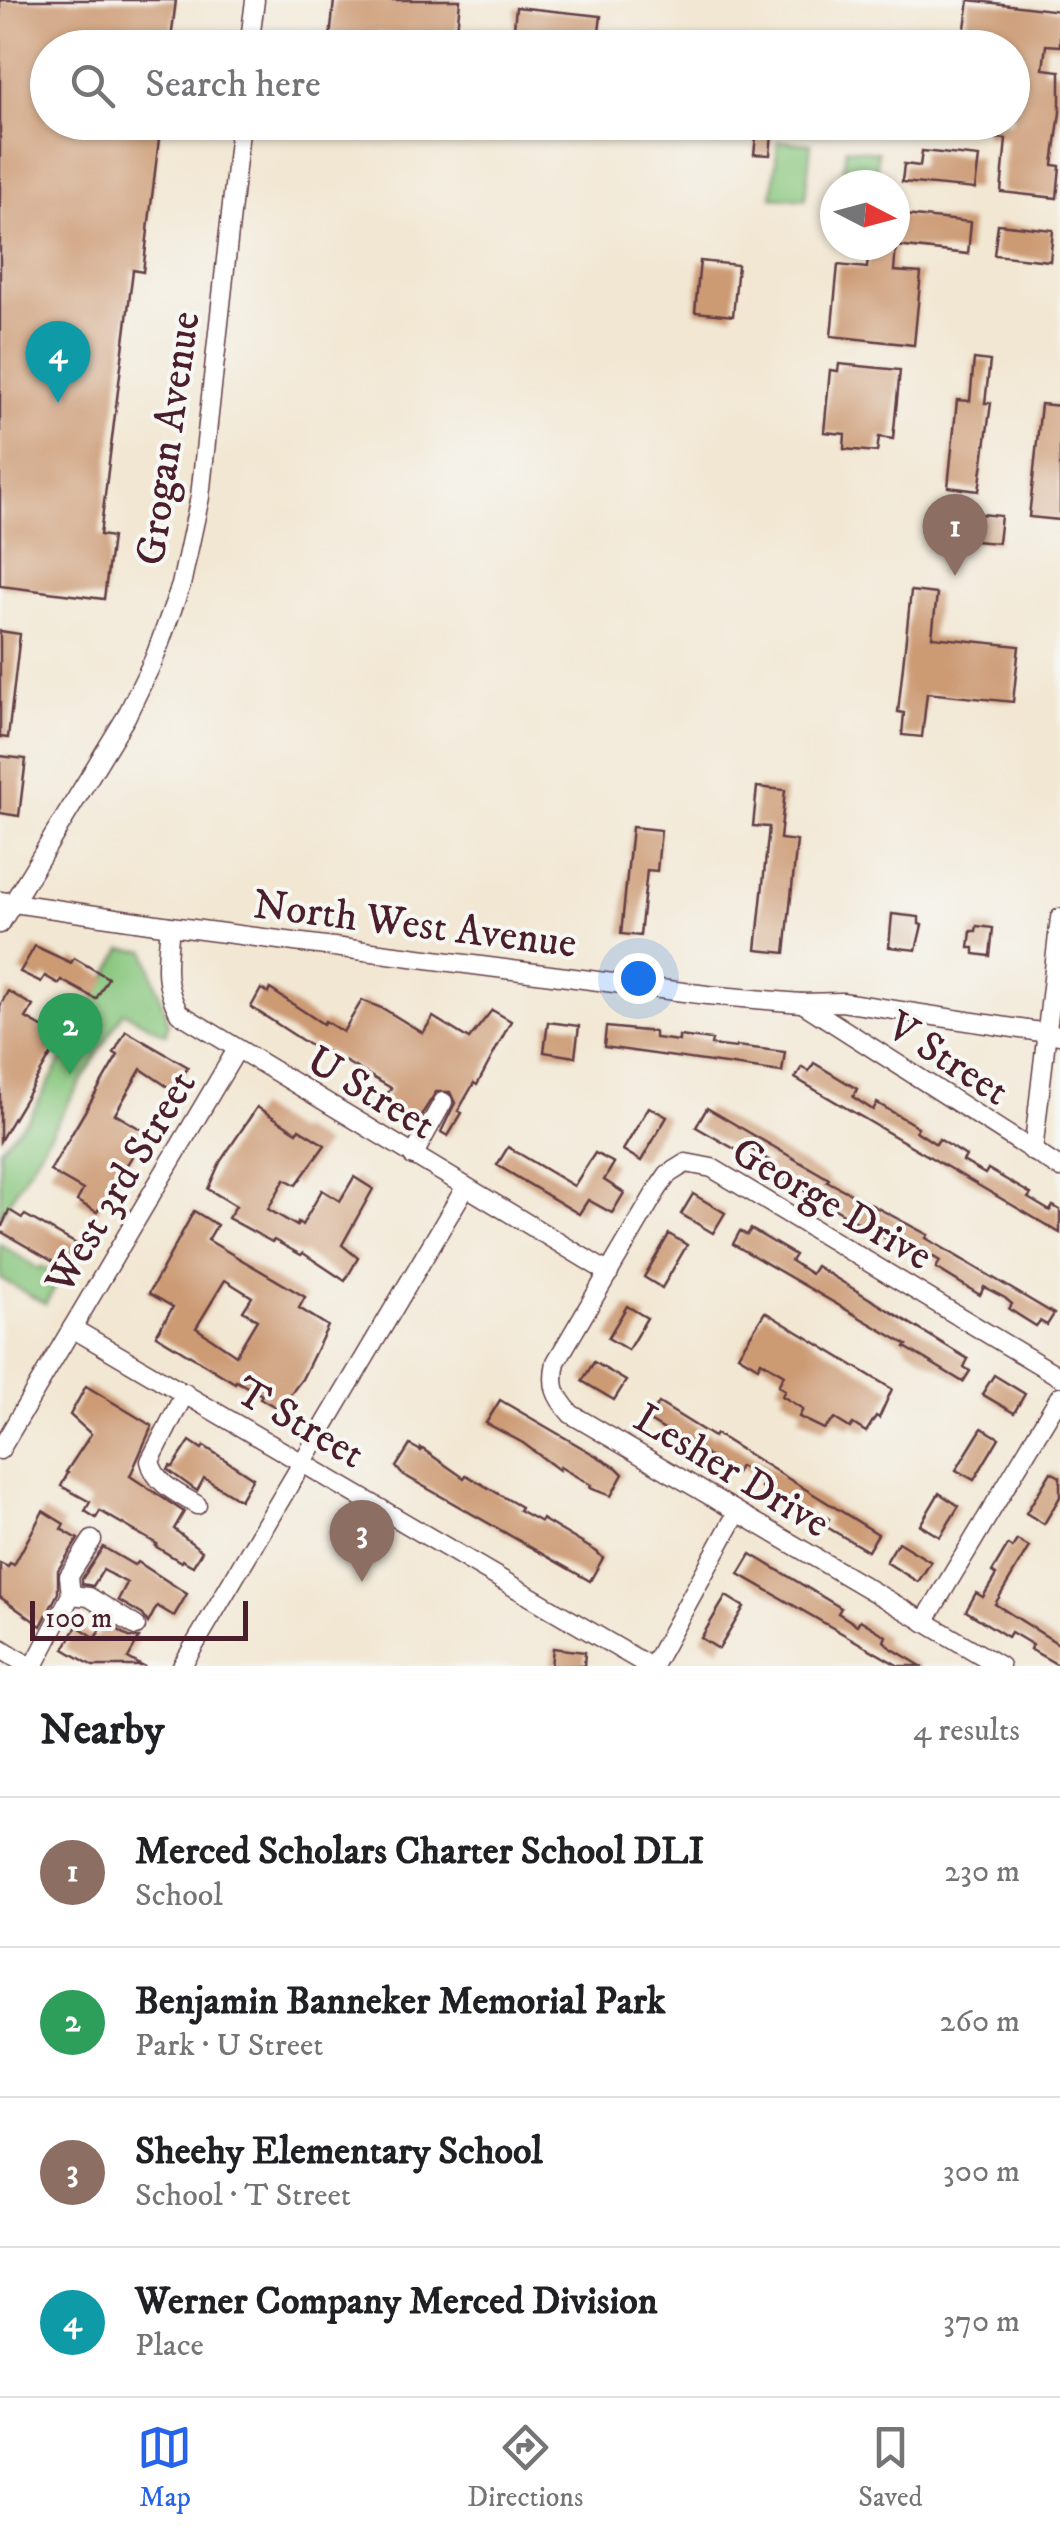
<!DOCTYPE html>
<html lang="en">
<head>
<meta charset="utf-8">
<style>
  body { margin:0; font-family:"IM FELL DW Pica",serif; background:#f6f6f6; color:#202124 }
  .compass { position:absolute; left:820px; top:170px; width:90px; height:90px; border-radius:50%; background:#fff; box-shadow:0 2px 8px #0004; rotate:96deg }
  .scale { position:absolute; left:30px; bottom:25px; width:218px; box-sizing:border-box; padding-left:10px; border:5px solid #4a1f2b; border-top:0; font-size:28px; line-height:35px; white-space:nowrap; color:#4a1f2b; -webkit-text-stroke:8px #f6f6f2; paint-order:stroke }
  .you { position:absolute; left:638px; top:978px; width:35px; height:35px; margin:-25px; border:8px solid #fff; border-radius:50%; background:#1a73e8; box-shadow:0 0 0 15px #1a73e833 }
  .badge { display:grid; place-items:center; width:65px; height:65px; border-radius:50%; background:#2563eb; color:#fff; font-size:32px; font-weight:700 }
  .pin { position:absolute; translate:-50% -82px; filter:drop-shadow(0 2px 5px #0008) }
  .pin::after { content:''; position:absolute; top:52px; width:35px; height:30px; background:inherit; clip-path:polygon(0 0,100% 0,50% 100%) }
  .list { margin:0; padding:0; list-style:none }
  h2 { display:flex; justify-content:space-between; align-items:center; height:130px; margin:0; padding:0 40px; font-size:42px }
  h2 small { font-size:32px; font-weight:400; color:#757577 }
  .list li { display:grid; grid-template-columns:65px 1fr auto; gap:30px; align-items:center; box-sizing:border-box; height:150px; padding:0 40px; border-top:2px solid #e0e0e0 }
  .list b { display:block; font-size:38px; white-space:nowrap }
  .list p { margin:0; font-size:32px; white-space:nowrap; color:#757577 }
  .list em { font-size:32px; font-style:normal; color:#757577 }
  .icon { flex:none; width:55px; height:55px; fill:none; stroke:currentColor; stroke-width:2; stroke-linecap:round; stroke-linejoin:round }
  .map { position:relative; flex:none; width:1060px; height:1666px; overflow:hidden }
  .search { position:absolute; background:#fff; box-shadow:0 2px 8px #0004; left:30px; right:30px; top:30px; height:110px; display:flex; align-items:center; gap:25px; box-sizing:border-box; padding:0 35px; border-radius:55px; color:#757577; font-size:38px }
  .sheet { height:730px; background:#fff }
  nav { display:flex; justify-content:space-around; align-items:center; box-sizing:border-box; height:140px; border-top:2px solid #e0e0e0; background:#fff; font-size:28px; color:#757577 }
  nav a { display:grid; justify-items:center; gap:5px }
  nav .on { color:#2563eb }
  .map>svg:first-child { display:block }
  .green { fill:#87c67d; stroke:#687254; stroke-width:2.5 }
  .building { fill:#cc9a73; fill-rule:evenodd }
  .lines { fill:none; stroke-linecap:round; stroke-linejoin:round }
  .minor-casing { stroke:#633d44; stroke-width:21 }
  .minor { stroke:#fff; stroke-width:18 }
  .labels { text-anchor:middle; stroke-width:8; stroke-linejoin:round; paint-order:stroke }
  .street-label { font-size:42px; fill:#4a1f2b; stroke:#f6f6f2 }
</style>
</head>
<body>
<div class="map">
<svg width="1060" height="1666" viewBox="0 0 1060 1666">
  <rect width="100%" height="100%" fill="#f6f6f2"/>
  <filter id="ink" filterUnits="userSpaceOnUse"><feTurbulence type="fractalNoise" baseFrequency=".01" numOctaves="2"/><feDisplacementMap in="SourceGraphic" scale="20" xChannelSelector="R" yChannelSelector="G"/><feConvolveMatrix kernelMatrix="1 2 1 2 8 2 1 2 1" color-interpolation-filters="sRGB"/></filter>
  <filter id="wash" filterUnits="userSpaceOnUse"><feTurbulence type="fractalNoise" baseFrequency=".0048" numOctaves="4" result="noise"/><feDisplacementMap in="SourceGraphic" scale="40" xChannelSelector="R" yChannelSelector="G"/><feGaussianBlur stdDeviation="2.25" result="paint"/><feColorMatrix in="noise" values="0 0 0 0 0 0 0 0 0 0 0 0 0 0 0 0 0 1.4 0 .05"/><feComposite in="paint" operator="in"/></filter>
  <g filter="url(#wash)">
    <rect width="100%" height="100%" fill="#f2e7d3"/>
    <g class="green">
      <polygon points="778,141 811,144 805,200 772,197"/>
      <polygon points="846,148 878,152 875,185 841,185"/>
      <polygon points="122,949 146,951 168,1023 166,1034 123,1012 0,1217 0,1148 31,1115"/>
      <polygon points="0,1244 39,1269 42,1266 61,1278 45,1304 0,1278"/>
    </g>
    <g id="blocks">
      <g class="building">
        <polygon points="0,0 176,0 170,48 48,48 48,122 161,122 143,272 133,270 100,535 112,537 104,599 0,586"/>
        <polygon points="334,0 460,0 456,41 374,33 373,44 330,39"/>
        <polygon points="969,0 1060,11 1060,46 1046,45 1043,69 1060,71 1060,112 1053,165 1060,166 1057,198 1001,192 1006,139 985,137 987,122 1012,122 1012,48 942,48 944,32 964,35"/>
        <polygon points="516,7 601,16 597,48 512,48"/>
        <polygon points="699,122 773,122 770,155 754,154 756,137 699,131"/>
        <polygon points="922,151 979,157 975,189 902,182 904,164 920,166"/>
        <polygon points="895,214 971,222 968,254 896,246 894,271 921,273 914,345 831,336 838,265 867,268 869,245 895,245"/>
        <polygon points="998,224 1053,230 1050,261 994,255"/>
        <polygon points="700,261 738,265 733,316 695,312"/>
        <polygon points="974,359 990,361 985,403 991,403 979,491 948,487 957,400 970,401"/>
        <polygon points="839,364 900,370 893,439 879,437 877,452 844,449 845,434 824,432 830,370 838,371"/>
        <polygon points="1041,404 1060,406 1060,520 1029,517"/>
        <polygon points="981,514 1001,516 998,543 936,538 937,522 979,526"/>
        <polygon points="911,591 937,594 932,637 1019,646 1013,702 927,693 922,737 902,735 904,713 898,712"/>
        <polygon points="0,631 20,634 8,738 0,737"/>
        <polygon points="0,756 26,759 19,816 0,813"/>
        <polygon points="757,787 785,790 780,839 797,841 785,953 756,950 769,827 753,826"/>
        <polygon points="632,827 661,830 657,871 647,870 640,936 621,934"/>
        <polygon points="892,914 919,917 919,924 922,925 916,950 889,947"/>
        <polygon points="977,926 993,928 990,956 974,954 974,948 969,948 971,931 976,931"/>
        <polygon points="35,946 71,963 74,958 108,978 96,999 61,980 59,984 45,976 41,982 20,972"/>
        <polygon points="261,989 268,993 270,989 323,1024 325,1021 343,1032 362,1000 384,1009 423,1033 433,1017 469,1039 492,1010 511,1021 477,1085 474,1083 458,1111 462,1113 448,1136 441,1132 455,1103 450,1092 436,1092 419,1119 402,1111 384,1099 391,1088 334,1055 313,1044 311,1046 251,1007"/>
        <polygon points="8,991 33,1006 26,1018 61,1038 0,1141 0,1006"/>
        <polygon points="548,1022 579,1026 575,1057 544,1052"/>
        <polygon points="606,1027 655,1032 655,1038 679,1041 679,1036 712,1040 711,1045 736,1048 737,1046 785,1052 782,1072 604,1047"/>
        <polygon points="126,1031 188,1067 174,1091 141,1069 115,1114 147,1133 97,1212 77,1201 83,1190 50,1171 118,1055 114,1053"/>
        <polygon points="814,1063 857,1089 853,1097 873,1110 877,1103 918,1127 916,1131 936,1144 939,1139 966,1156 963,1161 985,1174 988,1169 1031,1194 1028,1198 1050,1211 1053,1206 1060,1210 1060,1233 795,1078 802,1067 809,1071"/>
        <polygon points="257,1107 297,1132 299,1129 325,1145 296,1185 285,1179 268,1209 297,1226 298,1222 302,1225 322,1190 340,1201 354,1177 373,1189 342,1245 358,1258 345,1281 303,1253 301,1255 274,1240 272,1242 228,1218 236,1206 208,1189 220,1162"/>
        <polygon points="649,1107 667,1117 641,1161 623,1150"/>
        <polygon points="707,1108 829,1179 827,1181 928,1235 926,1238 1054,1314 1047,1325 1040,1321 1036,1326 1009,1309 1012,1304 1005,1298 984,1287 980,1295 936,1268 940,1261 920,1249 916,1256 830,1206 835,1199 814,1187 810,1194 766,1168 770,1161 744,1145 740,1152 696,1127"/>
        <polygon points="508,1147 574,1186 595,1153 614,1163 604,1180 624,1193 612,1213 588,1200 579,1214 497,1165"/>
        <polygon points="693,1194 725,1213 713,1233 681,1214"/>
        <polygon points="9,1210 22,1218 25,1215 80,1246 66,1269 0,1231"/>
        <path d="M194 1211 217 1225 208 1240 305 1297 299 1308 328 1326 302 1379 279 1409 260 1398 262 1395 236 1381 235 1383 156 1335 173 1307 149 1293ZM225 1280 252 1297 243 1311 257 1320 236 1355 196 1328Z"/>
        <polygon points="751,1229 795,1255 791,1261 811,1274 816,1266 968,1359 964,1367 970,1371 963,1382 905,1347 907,1345 733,1244 740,1231 747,1235"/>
        <polygon points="669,1234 687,1245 662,1288 644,1277"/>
        <polygon points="627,1306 647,1318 628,1350 608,1338"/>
        <polygon points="765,1312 892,1389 879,1418 876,1416 866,1432 853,1424 850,1428 835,1419 824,1429 799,1417 803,1409 782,1396 785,1390 778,1386 784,1375 761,1361 758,1367 738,1355"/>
        <polygon points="594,1362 626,1381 614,1400 582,1381"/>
        <polygon points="994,1375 1025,1394 1014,1413 982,1394"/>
        <polygon points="86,1386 152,1426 130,1476 184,1512 174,1529 202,1551 193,1566 182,1560 181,1562 155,1546 157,1544 100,1511 96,1518 85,1511 90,1502 61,1486 68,1473 66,1472 91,1434 70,1415"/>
        <polygon points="500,1400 617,1468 623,1474 611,1496 590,1488 591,1485 560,1467 559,1470 523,1443 486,1423"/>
        <polygon points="659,1403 714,1437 716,1434 878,1534 868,1551 825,1526 829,1519 809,1507 805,1514 761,1487 765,1481 740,1466 736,1473 648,1420"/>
        <polygon points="982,1428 999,1438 974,1480 956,1470"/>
        <polygon points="190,1441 202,1449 204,1446 253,1478 240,1500 204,1478 197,1491 168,1470 170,1466 173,1467"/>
        <polygon points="410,1445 421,1451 421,1448 464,1478 466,1475 509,1500 521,1507 519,1510 541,1522 542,1519 597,1552 603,1558 590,1581 402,1474 396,1467"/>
        <polygon points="1051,1472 1060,1477 1060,1497 1044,1524 1026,1513"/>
        <polygon points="939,1493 959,1506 940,1537 920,1525"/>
        <polygon points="43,1511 64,1524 61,1529 78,1539 58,1570 58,1593 41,1626 0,1597 0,1563 8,1567 10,1563 14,1565"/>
        <polygon points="1017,1540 1029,1547 995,1604 1060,1645 1060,1666 1030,1649 1033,1645 1011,1632 1008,1637 966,1611 976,1593 983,1597 996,1575 992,1572 1008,1545 1012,1548"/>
        <polygon points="898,1542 931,1562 918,1582 886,1562"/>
        <polygon points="103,1547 134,1565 138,1562 187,1594 174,1616 157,1606 148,1623 143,1615 118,1600 127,1583 103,1570 93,1586 82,1584 82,1579"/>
        <polygon points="751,1554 841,1608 838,1613 857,1625 860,1620 886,1636 884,1641 891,1648 921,1666 899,1666 739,1574"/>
        <polygon points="726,1596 744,1607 719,1649 701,1638"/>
        <polygon points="105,1621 129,1637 139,1638 128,1658 142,1666 93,1666 64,1649 77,1626 96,1638"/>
        <polygon points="553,1648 585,1652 584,1666 551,1666"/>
      </g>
    </g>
  </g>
  <g filter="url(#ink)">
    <use href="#blocks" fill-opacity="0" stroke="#633d44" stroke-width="2.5"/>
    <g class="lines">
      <defs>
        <g id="minor">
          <polyline points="249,48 255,0"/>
          <polyline points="0,901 170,926 707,995 801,1003 842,1002 1060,1035"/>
          <polyline points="0,924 126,717 154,659 181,585 200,497 241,122"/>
          <path d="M170 926C167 960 162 982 179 1013L609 1273"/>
          <polyline points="802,1003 1060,1168"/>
          <polyline points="1033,1152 1060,918"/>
          <polyline points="413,1156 443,1102"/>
          <polyline points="72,1328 649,1666"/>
          <path d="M185 1393 150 1461C155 1484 179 1494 197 1505"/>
          <polyline points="0,1450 236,1051"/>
          <polyline points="71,1595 89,1597 136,1626"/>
          <polyline points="924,1622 1060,1396"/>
          <polyline points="0,1648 29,1666"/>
          <polyline points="34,1666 71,1595 69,1576 92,1540"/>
          <polyline points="182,1666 465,1188"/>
          <polyline points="653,1666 737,1513"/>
          <path d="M1000 1666 571 1414C555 1396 551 1386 556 1362L657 1190 668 1174 686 1163 712 1168 1060 1377"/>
        </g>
      </defs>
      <use href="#minor" class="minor-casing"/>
      <use href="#minor" class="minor"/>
    </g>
  </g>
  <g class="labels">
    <g class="street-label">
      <text transform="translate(166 438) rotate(-82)" y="15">Grogan Avenue</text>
      <text transform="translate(415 922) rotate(7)" y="15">North West Avenue</text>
      <text transform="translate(949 1057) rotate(33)" y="15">V Street</text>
      <text transform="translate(372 1091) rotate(31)" y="15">U Street</text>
      <text transform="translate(119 1181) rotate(-59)" y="15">West 3rd Street</text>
      <text transform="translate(833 1202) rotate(30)" y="15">George Drive</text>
      <text transform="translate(301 1421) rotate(30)" y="15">T Street</text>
      <text transform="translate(733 1469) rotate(31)" y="15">Lesher Drive</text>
    </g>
  </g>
</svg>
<svg class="compass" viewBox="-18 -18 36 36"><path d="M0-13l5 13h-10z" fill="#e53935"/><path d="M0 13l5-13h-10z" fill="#757577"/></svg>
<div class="scale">100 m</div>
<div class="you"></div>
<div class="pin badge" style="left:955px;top:576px;background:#8d6e63">1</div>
<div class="pin badge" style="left:70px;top:1075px;background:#2e9e5b">2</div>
<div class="pin badge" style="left:362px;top:1582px;background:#8d6e63">3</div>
<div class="pin badge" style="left:58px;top:403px;background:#0f9aa8">4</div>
<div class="search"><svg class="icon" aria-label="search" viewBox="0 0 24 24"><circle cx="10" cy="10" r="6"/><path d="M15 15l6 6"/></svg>Search here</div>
</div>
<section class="sheet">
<h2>Nearby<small>4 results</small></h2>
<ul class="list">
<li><span class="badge" style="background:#8d6e63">1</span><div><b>Merced Scholars Charter School DLI</b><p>School</p></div><em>230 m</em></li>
<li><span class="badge" style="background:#2e9e5b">2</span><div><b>Benjamin Banneker Memorial Park</b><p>Park · U Street</p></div><em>260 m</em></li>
<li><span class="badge" style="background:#8d6e63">3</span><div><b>Sheehy Elementary School</b><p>School · T Street</p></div><em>300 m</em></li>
<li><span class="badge" style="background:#0f9aa8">4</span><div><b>Werner Company Merced Division</b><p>Place</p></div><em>370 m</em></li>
</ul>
</section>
<nav>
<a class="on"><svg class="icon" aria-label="map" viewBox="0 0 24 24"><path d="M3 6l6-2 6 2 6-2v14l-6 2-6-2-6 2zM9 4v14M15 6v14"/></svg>Map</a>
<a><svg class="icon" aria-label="directions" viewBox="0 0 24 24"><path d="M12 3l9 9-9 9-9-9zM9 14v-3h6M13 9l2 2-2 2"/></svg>Directions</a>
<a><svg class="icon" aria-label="saved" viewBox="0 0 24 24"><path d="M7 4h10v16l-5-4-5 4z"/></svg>Saved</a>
</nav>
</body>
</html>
